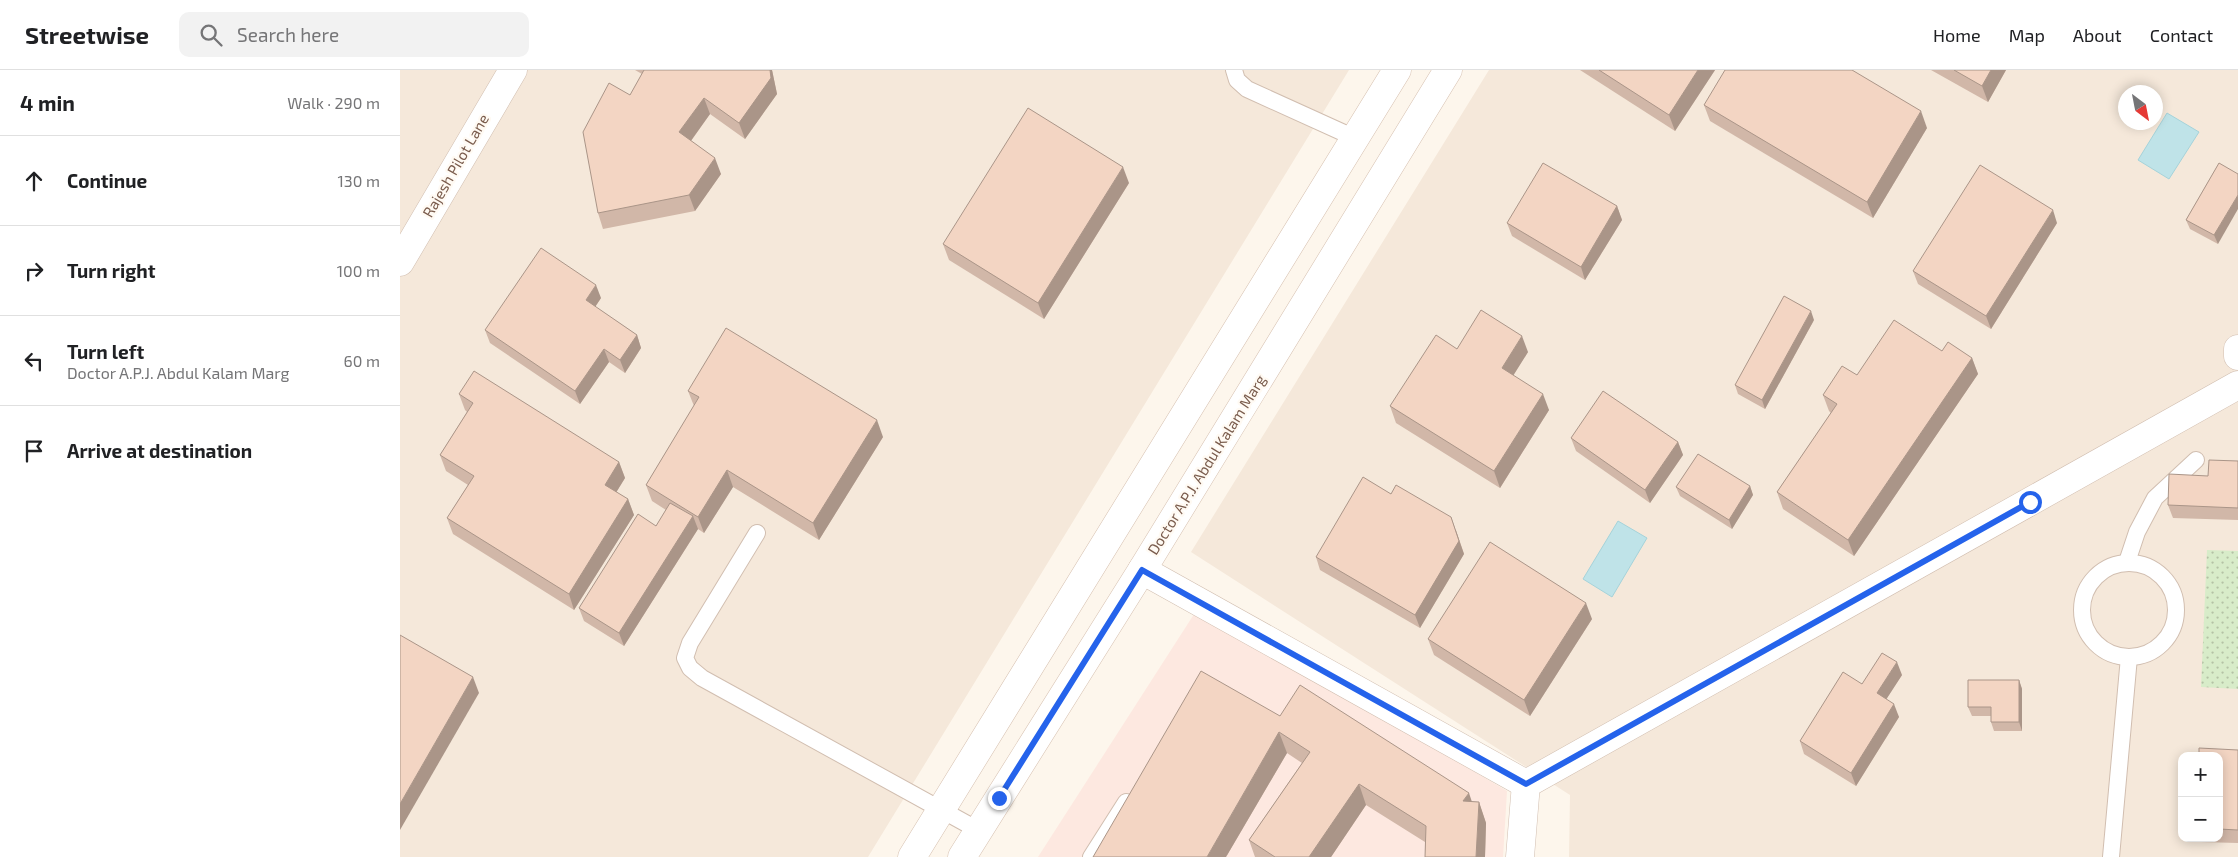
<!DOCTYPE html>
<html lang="en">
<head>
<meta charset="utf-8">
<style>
  body { margin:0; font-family:"Exo 2",sans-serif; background:#f2f2f2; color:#202124 }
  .controls { position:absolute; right:15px; bottom:15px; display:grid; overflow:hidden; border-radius:10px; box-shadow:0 2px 12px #0003 }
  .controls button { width:45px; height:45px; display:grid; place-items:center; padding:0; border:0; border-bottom:1px solid #e0e0e0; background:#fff; color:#202124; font:25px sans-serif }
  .compass { position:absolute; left:1718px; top:15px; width:45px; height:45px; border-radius:50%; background:#fff; box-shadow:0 2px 12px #0003; rotate:148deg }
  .stop { position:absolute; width:15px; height:15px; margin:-11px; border:4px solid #2563eb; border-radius:50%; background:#fff }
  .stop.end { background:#2563eb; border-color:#fff; box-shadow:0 1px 5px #0008 }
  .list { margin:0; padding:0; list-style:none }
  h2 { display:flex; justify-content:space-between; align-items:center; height:65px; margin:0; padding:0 20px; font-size:21px }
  h2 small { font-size:16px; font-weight:400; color:#757577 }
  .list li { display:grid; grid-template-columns:32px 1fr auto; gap:15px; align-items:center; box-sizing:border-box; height:90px; padding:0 20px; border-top:1px solid #e0e0e0 }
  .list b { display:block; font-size:19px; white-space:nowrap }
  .list p { margin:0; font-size:16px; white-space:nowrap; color:#757577 }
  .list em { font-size:16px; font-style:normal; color:#757577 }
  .icon { flex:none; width:28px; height:28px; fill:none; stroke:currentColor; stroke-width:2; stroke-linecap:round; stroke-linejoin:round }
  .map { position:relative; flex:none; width:1838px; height:787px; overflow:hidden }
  header { display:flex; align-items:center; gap:30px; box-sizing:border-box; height:70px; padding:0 25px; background:#fff; border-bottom:1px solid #e0e0e0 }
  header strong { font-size:24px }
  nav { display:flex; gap:28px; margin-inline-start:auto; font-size:18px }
  .search { width:350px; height:45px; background:#f2f2f2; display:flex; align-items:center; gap:12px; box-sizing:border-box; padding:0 18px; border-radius:10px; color:#757577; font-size:19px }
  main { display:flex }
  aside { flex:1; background:#fff }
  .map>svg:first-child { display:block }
  .residential { fill:#f5e8da; fill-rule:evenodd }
  .commercial { fill:#fde8e0 }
  .garden { fill:url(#garden-dots) }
  .water { fill:#bfe3e8; stroke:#a5d3da }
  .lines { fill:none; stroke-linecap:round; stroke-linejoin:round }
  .lane-casing { stroke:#d1beb0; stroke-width:18 }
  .street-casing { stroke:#d1beb0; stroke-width:29 }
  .secondary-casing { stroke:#d6c0b0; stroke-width:29 }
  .lane { stroke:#fff; stroke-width:16 }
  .street { stroke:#fff; stroke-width:28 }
  .secondary { stroke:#fff; stroke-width:28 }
  .wall { fill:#d1b7a8 }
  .shaded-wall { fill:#aa9588 }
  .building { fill:#f3d5c3; stroke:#aa9588 }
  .route { stroke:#2563eb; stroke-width:6 }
  .labels { text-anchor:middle; stroke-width:4.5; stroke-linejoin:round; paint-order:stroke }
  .street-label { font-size:15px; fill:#7a5c4d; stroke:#fffaf3 }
</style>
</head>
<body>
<header>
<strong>Streetwise</strong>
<div class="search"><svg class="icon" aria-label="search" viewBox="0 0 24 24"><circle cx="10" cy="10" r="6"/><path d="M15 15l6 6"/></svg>Search here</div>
<nav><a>Home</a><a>Map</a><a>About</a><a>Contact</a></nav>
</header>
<main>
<aside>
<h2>4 min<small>Walk · 290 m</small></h2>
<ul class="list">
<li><svg class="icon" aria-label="ahead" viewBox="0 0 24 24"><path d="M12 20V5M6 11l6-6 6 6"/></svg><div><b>Continue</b></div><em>130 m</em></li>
<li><svg class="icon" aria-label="right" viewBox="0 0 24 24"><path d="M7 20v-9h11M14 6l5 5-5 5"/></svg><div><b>Turn right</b></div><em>100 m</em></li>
<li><svg class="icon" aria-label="left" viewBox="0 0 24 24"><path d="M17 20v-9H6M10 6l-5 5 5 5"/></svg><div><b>Turn left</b><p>Doctor A.P.J. Abdul Kalam Marg</p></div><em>60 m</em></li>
<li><svg class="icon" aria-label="arrive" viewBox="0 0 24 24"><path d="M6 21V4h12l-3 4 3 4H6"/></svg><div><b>Arrive at destination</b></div></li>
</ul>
</aside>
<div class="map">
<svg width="1838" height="787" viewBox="0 0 1838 787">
  <defs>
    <pattern id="garden-dots" width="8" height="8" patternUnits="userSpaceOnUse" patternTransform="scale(1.25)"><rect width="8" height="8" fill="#d8ecc9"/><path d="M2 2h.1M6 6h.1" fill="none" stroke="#b4c2a5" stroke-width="1.8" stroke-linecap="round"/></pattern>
  </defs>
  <rect width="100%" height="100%" fill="#fdf6ec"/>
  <g class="residential">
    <polygon points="0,0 949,0 468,787 0,787"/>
    <path d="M1089 0H1838V787H1169L1170 725 791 482ZM1726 22H1756V52H1726ZM1782 686H1819V768H1782Z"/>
  </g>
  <polygon class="commercial" points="798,538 1107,721 1103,787 638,787"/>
  <polygon class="garden" points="1807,480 1838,481 1838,619 1801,617"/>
  <g class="water">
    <polygon points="1767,43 1799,62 1769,109 1738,90"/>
    <polygon points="1218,451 1247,468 1212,527 1183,509"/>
  </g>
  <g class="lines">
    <defs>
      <g id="lane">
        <polyline points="834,0 837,10 847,19 955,68"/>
        <polyline points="357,463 290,573 285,588 290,598 302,608 578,760"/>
        <polyline points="1727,492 1737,462 1755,428 1796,390"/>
        <circle cx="1729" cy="540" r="47"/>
        <polyline points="691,787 726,732"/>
        <polyline points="1711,787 1729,587"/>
      </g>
      <g id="street">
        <polyline points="0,192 113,0"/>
        <polyline points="1838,279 1838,286"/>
        <polyline points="742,500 1126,714"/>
        <polyline points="1120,787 1126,714 1838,315"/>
      </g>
      <g id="secondary">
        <polyline points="512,787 997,0"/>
        <polyline points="562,787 742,500 1048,0"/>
      </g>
    </defs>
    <use href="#lane" class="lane-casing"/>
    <use href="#street" class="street-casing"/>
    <use href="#secondary" class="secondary-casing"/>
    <use href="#lane" class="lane"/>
    <use href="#street" class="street"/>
    <use href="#secondary" class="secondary"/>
  </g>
  <g class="wall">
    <polygon points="235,0 372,0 377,24 345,69 310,44 291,71 321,104 295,141 203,159 198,143 230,25 242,4"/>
    <polygon points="1180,0 1315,0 1275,61"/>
    <polygon points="1531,0 1606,0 1588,32"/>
    <polygon points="1304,35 1527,58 1473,148 1310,51"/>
    <polygon points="1819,93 1818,174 1790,159 1786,150"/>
    <polygon points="729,113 644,249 549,190 543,174"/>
    <polygon points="1217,136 1222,150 1185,210 1112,166 1107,153"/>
    <polygon points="1657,153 1591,259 1518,214 1513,201"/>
    <polygon points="201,228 195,237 237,265 241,278 225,303 209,292 180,334 90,273 85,260"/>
    <polygon points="1414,250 1365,339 1338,324 1335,315"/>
    <polygon points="1057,279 1128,282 1113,305 1149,340 1100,418 996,353 990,336"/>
    <polygon points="1542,281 1572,288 1578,304 1454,486 1383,439 1377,422 1431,343 1429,341 1423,325 1457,305"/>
    <polygon points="288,321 483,367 419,470 333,417 304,463 298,459 224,576 184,551 179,538 256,456 266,440 252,431 246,415 294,336"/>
    <polygon points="59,324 219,392 225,408 216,422 228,429 234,445 174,540 53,464 47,448 68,415 46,401 40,385 67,342 65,340"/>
    <polygon points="1171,368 1278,372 1283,385 1250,433 1176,381"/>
    <polygon points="1838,391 1838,450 1773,448 1768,435 1808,406"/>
    <polygon points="1350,416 1353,425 1332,459 1280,426 1276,417"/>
    <polygon points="1056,460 1064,484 1020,558 920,500 916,487"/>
    <polygon points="1192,549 1130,646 1034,585 1028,569"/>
    <polygon points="1502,605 1486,629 1499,647 1456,716 1404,684 1400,671 1462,614"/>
    <polygon points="1619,610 1622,619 1622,661 1594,661 1591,652 1591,646 1572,646 1568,637"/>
    <polygon points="880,646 1072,732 1079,732 1086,753 1085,787 1025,787 1025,772 966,735 931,787 855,787 849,770 902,693 887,683 826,787"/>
    <polygon points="1838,680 1838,773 1801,772 1800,768 1819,768 1819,686"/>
  </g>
  <g class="shaded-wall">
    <polygon points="370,0 372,0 377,24 345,69 339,53"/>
    <polygon points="1298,0 1315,0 1275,61 1269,45"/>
    <polygon points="1591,0 1606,0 1588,32 1582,16"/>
    <polygon points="304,28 310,44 285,79 279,62"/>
    <polygon points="1521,41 1527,58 1473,148 1467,132"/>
    <polygon points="315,88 321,104 295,141 289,125"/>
    <polygon points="723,97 729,113 644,249 638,233"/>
    <polygon points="1838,125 1838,139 1818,174 1814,165"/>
    <polygon points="1217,136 1222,150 1185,210 1181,197"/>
    <polygon points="1653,140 1657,153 1591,259 1586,246"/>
    <polygon points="196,215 201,228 191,243 186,230"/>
    <polygon points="1411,241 1414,250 1365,339 1362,330"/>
    <polygon points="237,265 241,278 225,303 220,290"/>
    <polygon points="1122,266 1128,282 1108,314 1102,298"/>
    <polygon points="204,279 209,292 180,334 175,321"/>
    <polygon points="1572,288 1578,304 1454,486 1448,470"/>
    <polygon points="1143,324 1149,340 1100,418 1094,401"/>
    <polygon points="477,350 483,367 419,470 413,453"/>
    <polygon points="1278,372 1283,385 1250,433 1245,420"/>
    <polygon points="219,392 225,408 211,431 205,415"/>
    <polygon points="327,400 333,417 304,463 298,447"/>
    <polygon points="1350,416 1353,425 1332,459 1329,450"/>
    <polygon points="228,429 234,445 174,540 169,524"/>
    <polygon points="293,446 298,459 224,576 219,563"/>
    <polygon points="1051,447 1064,484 1020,558 1015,545"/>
    <polygon points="1186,533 1192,549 1130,646 1124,630"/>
    <polygon points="1497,592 1502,605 1482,636 1477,623"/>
    <polygon points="73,607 79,623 0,760 0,734"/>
    <polygon points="1619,610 1622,619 1622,661 1619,652"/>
    <polygon points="1494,634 1499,647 1456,716 1451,703"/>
    <polygon points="879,662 887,683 826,787 807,787"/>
    <polygon points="959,714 966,735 931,787 909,787"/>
    <polygon points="1069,723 1076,744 1063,731"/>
    <polygon points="1079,732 1086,753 1085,787 1076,787"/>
  </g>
  <g class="building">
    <polygon points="244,0 370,0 371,8 339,53 304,28 279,62 315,88 289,125 198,143 183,62 209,13 230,25"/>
    <polygon points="1199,0 1298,0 1269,45"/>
    <polygon points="1325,0 1452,0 1521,41 1467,132 1304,35"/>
    <polygon points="1554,0 1591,0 1582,16"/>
    <polygon points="628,38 723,97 638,233 543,174"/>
    <polygon points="1143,93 1217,136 1181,197 1107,153"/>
    <polygon points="1819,93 1838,104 1838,125 1814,165 1786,150"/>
    <polygon points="1580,95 1653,140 1586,246 1513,201"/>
    <polygon points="141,178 196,215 186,230 237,265 220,290 204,279 175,321 85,260"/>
    <polygon points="1384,226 1411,241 1362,330 1335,315"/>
    <polygon points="1081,240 1122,266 1102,298 1143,324 1094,401 990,336 1036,265 1057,279"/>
    <polygon points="1494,250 1542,281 1548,272 1572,288 1448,470 1377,422 1437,334 1423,325 1442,296 1457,305"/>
    <polygon points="326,258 477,350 413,453 327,400 298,447 246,415 299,327 288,321"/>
    <polygon points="74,301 219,392 205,415 228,429 169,524 47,448 74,406 40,385 73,333 59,324"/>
    <polygon points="1203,321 1278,372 1245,420 1171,368"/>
    <polygon points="1298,384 1350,416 1329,450 1276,417"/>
    <polygon points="1809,390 1838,391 1838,438 1768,435 1769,404 1808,406"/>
    <polygon points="963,407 991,424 996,415 1051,447 1059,471 1015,545 916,487"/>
    <polygon points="270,433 293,446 219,563 179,538 238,444 256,456"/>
    <polygon points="1090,472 1186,533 1124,630 1028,569"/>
    <polygon points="0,565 73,607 0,734"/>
    <polygon points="1482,583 1497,592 1477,623 1494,634 1451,703 1400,671 1443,602 1462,614"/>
    <polygon points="801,601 880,646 900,615 1069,723 1063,731 1079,732 1076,787 1025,787 1026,756 959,714 909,787 875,787 849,770 910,682 879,662 807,787 693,787"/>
    <polygon points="1568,610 1619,610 1619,652 1591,652 1591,637 1568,637"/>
    <polygon points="1799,678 1838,680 1838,760 1819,759 1819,686 1799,686"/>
  </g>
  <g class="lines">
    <polyline class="route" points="599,728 742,500 1126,714 1630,432"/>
  </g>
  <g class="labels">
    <g class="street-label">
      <text transform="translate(56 96) rotate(-60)" y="5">Rajesh Pilot Lane</text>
      <text transform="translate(807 395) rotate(-58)" y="5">Doctor A.P.J. Abdul Kalam Marg</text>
    </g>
  </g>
</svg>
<div class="controls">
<button>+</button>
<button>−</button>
</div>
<svg class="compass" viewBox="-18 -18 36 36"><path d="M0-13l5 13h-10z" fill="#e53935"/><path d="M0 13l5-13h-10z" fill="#757577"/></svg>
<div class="stop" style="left:1630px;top:432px"></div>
<div class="stop end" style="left:599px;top:728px"></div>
</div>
</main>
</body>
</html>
